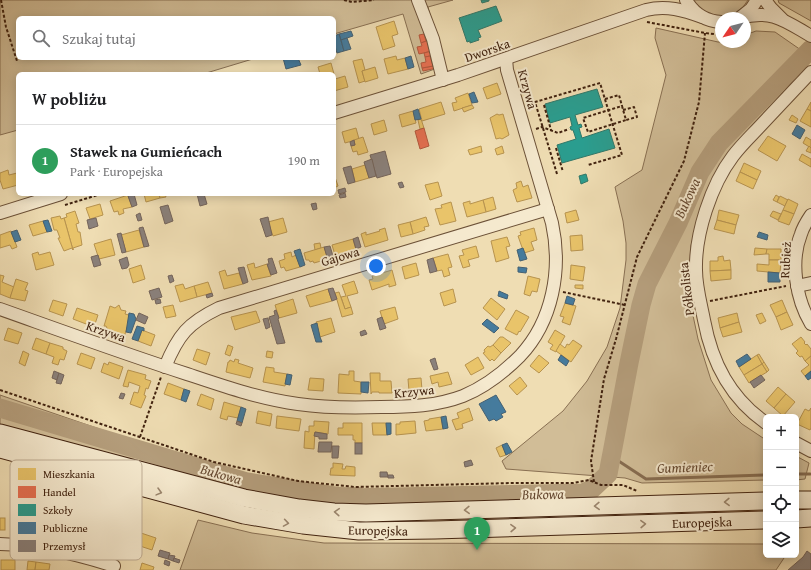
<!DOCTYPE html>
<html lang="pl">
<head>
<meta charset="utf-8">
<style>
  body { margin:0; font-family:"Gentium Book Plus",serif; background:#f2f2f2; color:#202124 }
  .controls { position:absolute; right:12px; bottom:12px; display:grid; overflow:hidden; border-radius:6px; box-shadow:0 2px 10px #0003 }
  .controls button { width:36px; height:36px; display:grid; place-items:center; padding:0; border:0; border-bottom:1px solid #e0e0e0; background:#fff; color:#202124; font:20px sans-serif }
  .compass { position:absolute; left:715px; top:12px; width:36px; height:36px; border-radius:50%; background:#fff; box-shadow:0 2px 10px #0003; rotate:235deg }
  .you { position:absolute; left:376px; top:266px; width:14px; height:14px; margin:-10px; border:3px solid #fff; border-radius:50%; background:#1a73e8; box-shadow:0 0 0 6px #1a73e833 }
  .badge { display:grid; place-items:center; width:26px; height:26px; border-radius:50%; background:#d93025; color:#fff; font-size:13px; font-weight:700 }
  .pin { position:absolute; translate:-50% -33px; filter:drop-shadow(0 1px 2px #0008) }
  .pin::after { content:''; position:absolute; top:21px; width:14px; height:12px; background:inherit; clip-path:polygon(0 0,100% 0,50% 100%) }
  .list { margin:0; padding:0; list-style:none }
  h2 { display:flex; justify-content:space-between; align-items:center; height:52px; margin:0; padding:0 16px; font-size:17px }
  h2 small { font-size:13px; font-weight:400; color:#757577 }
  .list li { display:grid; grid-template-columns:26px 1fr auto; gap:12px; align-items:center; box-sizing:border-box; height:72px; padding:0 16px; border-top:1px solid #e0e0e0 }
  .list b { display:block; font-size:15px; white-space:nowrap }
  .list p { margin:0; font-size:13px; white-space:nowrap; color:#757577 }
  .list em { font-size:13px; font-style:normal; color:#757577 }
  .icon { flex:none; width:22px; height:22px; fill:none; stroke:currentColor; stroke-width:2; stroke-linecap:round; stroke-linejoin:round }
  .map { position:relative; flex:none; width:811px; height:570px; overflow:hidden }
  .search { position:absolute; background:#fff; box-shadow:0 2px 10px #0003; left:16px; top:16px; width:320px; height:44px; display:flex; align-items:center; gap:10px; box-sizing:border-box; padding:0 14px; border-radius:6px; color:#757577; font-size:15px }
  .panel { position:absolute; background:#fff; box-shadow:0 2px 10px #0003; left:16px; top:72px; width:320px; height:124px; border-radius:6px }
  .map>svg:first-child { display:block }
  .green { fill:#d1bd97; stroke:#897053 }
  .homes { fill:#e9c46a; stroke:#b7934f }
  .shops { fill:#e76f51; stroke:#b5583d }
  .schools { fill:#2a9d8f; stroke:#317869 }
  .public { fill:#457b9d; stroke:#446072 }
  .industry { fill:#8a817c; stroke:#74645b }
  .lines { fill:none; stroke-linecap:round; stroke-linejoin:round }
  .stream { stroke:#866c50; stroke-width:3 }
  .river { stroke:#b49d7b; stroke-width:19 }
  .street-casing { stroke:#6c5138; stroke-width:14 }
  .secondary-casing { stroke:#41220f; stroke-width:19 }
  .path { stroke:#41220f; stroke-width:2; stroke-dasharray:3 2; stroke-linecap:butt }
  .street { stroke:#f5e9ce; stroke-width:12 }
  .secondary { stroke:#f5e9ce; stroke-width:17 }
  .oneway { stroke:#9b866e }
  .labels { text-anchor:middle; stroke-width:4; stroke-linejoin:round; paint-order:stroke }
  .street-label { font-size:13px; fill:#41220f; stroke:#f5e9ce }
  .water-label { font-size:14px; font-style:italic; fill:#64472f; stroke:#f5e9ce }
  .key { fill:#f5e9ce; stroke:#bfad95; stroke-width:1 }
  .key-label { font-size:11px; fill:#41220f }
</style>
</head>
<body>
<div class="map">
<svg width="811" height="570" viewBox="0 0 811 570">
  <rect width="100%" height="100%" fill="#efddb3"/>
  <filter id="stains"><feTurbulence type="fractalNoise" baseFrequency=".005" numOctaves="4"/><feColorMatrix values="0 0 0 0 .2 0 0 0 0 .09 0 0 0 0 .02 0 0 0 .5 -.17"/></filter>
  <radialGradient id="worn" r=".72"><stop offset=".6" stop-color="#630" stop-opacity="0"/><stop offset="1" stop-color="#630" stop-opacity=".3"/></radialGradient>
  <g class="green">
    <polygon points="0,0 453,0 428,7 443,66 421,74 403,14 334,34 334,18 18,18 18,58 256,58 203,74 18,74 18,130 0,135"/>
    <polygon points="691,0 748,0 743,7 735,13 720,17 705,13"/>
    <polygon points="778,0 811,0 811,21 779,3"/>
    <polygon points="656,28 718,42 745,42 745,35 756,31 775,32 811,57 811,59 728,158 699,214 691,246 691,306 698,339 711,380 731,413 742,424 766,440 766,480 642,483 625,478 506,469 502,461 563,411 587,381 607,347 620,308 626,260 626,243 623,221 615,187 642,170 666,75 655,38"/>
    <polygon points="0,395 161,450 282,483 311,488 362,488 365,505 327,504 235,490 0,427"/>
    <polygon points="796,456 809,463 805,479 796,480"/>
    <polygon points="198,520 252,533 324,543 766,544 766,555 786,555 776,570 180,570"/>
  </g>
  <g class="homes">
    <polygon points="394,21 398,34 392,36 395,46 383,50 376,27"/>
    <polygon points="396,56 397,60 405,58 408,69 388,74 384,59"/>
    <polygon points="362,59 365,70 362,71 365,81 359,83 353,61"/>
    <polygon points="331,63 334,74 320,74 318,67"/>
    <polygon points="375,67 378,78 365,82 362,71"/>
    <polygon points="334,75 335,79 345,76 348,87 334,91"/>
    <polygon points="497,83 501,94 487,99 483,88"/>
    <polygon points="468,93 472,105 454,111 452,103 457,102 455,98"/>
    <polygon points="441,102 445,114 422,121 419,109"/>
    <polygon points="811,102 811,111 807,109"/>
    <polygon points="472,105 474,108 464,112 462,108"/>
    <polygon points="807,109 811,111 811,127 800,121"/>
    <polygon points="413,111 416,123 402,127 399,115"/>
    <polygon points="497,114 499,115 503,114 509,135 502,139 500,138 496,139 490,118"/>
    <polygon points="792,115 798,119 796,123 789,120"/>
    <polygon points="421,119 424,128 420,129 418,120"/>
    <polygon points="384,120 387,131 374,135 371,124"/>
    <polygon points="356,128 359,139 345,143 342,132"/>
    <polygon points="768,136 786,146 777,161 758,150"/>
    <polygon points="363,137 368,152 358,155 357,151 353,152 351,146 355,145 354,140"/>
    <polygon points="806,137 811,140 811,148 803,143"/>
    <polygon points="481,146 482,152 470,155 468,150"/>
    <polygon points="502,146 504,153 497,155 495,149"/>
    <polygon points="809,146 811,148 811,153 806,151"/>
    <polygon points="802,154 811,159 811,167 799,160"/>
    <polygon points="744,163 761,171 757,180 740,172"/>
    <polygon points="365,165 369,178 355,182 352,169"/>
    <polygon points="8,170 9,175 17,173 18,185 3,189 0,180 0,173"/>
    <polygon points="740,172 757,180 753,189 736,181"/>
    <polygon points="334,174 338,186 334,188"/>
    <polygon points="521,181 523,187 528,185 532,198 517,202 513,190 517,188 516,183"/>
    <polygon points="438,182 442,196 430,200 425,185"/>
    <polygon points="144,194 159,194 160,198 146,202"/>
    <polygon points="159,194 165,194 166,197 160,198"/>
    <polygon points="128,195 132,207 123,209 124,213 119,215 118,211 114,212 110,201"/>
    <polygon points="776,195 779,197 777,202 773,200"/>
    <polygon points="780,196 788,200 785,206 777,202"/>
    <polygon points="493,197 496,209 486,212 483,200"/>
    <polygon points="788,199 798,204 794,214 783,210"/>
    <polygon points="483,200 486,212 467,217 463,203 470,201 470,204"/>
    <polygon points="451,202 456,221 440,225 435,209 442,208 441,205"/>
    <polygon points="100,204 103,215 90,219 86,208"/>
    <polygon points="576,210 579,220 567,223 565,213"/>
    <polygon points="719,210 739,215 736,225 717,220"/>
    <polygon points="783,210 794,214 789,225 778,221"/>
    <polygon points="75,211 79,223 76,224 78,232 80,232 82,245 73,248 73,250 64,218 67,217 66,214"/>
    <polygon points="773,211 781,214 778,220 770,216"/>
    <polygon points="60,216 61,219 64,218 73,250 72,248 64,251 58,238 60,238 57,230 54,230 51,218"/>
    <polygon points="426,217 429,226 424,227 425,230 413,234 410,222"/>
    <polygon points="283,218 287,232 273,236 268,222"/>
    <polygon points="717,220 736,225 734,234 714,229"/>
    <polygon points="43,221 47,232 33,236 29,225"/>
    <polygon points="410,222 413,234 401,237 398,225"/>
    <polygon points="385,228 388,240 365,247 361,234 366,232 366,235 380,231 379,230"/>
    <polygon points="534,228 537,240 531,242 534,250 524,253 518,236 521,235 520,232"/>
    <polygon points="139,230 144,247 126,252 121,235"/>
    <polygon points="11,231 17,247 12,249 10,245 0,248 0,235"/>
    <polygon points="582,235 583,250 571,251 570,236"/>
    <polygon points="507,237 510,246 506,247 509,258 496,262 491,241"/>
    <polygon points="111,239 115,255 99,259 94,244"/>
    <polygon points="353,239 356,250 335,255 332,245"/>
    <polygon points="320,243 321,248 315,250 314,244"/>
    <polygon points="476,246 479,257 468,260 470,266 463,268 459,256 464,255 462,250"/>
    <polygon points="324,247 328,259 314,263 313,261 310,262 309,260 306,260 304,253"/>
    <polygon points="755,248 767,249 766,254 754,255"/>
    <polygon points="767,249 781,249 781,260 769,260 769,254 766,254"/>
    <polygon points="38,252 39,255 50,252 54,265 36,270 32,254"/>
    <polygon points="291,252 292,257 296,255 300,267 286,271 284,267 281,268 279,261 285,259 284,254"/>
    <polygon points="448,254 452,267 448,268 450,275 444,277 442,270 437,271 433,258"/>
    <polygon points="723,256 724,261 730,260 731,270 710,271 710,261 718,261 718,257"/>
    <polygon points="769,260 781,260 780,273 757,271 757,264 769,265"/>
    <polygon points="254,263 255,268 267,264 271,276 252,280 247,265"/>
    <polygon points="416,263 419,275 405,279 402,267"/>
    <polygon points="141,265 145,279 133,283 129,269"/>
    <polygon points="571,265 585,267 583,281 570,279"/>
    <polygon points="225,270 227,276 239,273 243,284 224,289 219,272"/>
    <polygon points="392,270 396,285 389,287 389,284 372,290 369,280 373,279 372,276"/>
    <polygon points="731,270 731,279 711,281 710,271"/>
    <polygon points="0,275 4,276 2,282 14,287 10,298 0,294"/>
    <polygon points="528,276 540,279 537,292 532,291 530,296 524,294"/>
    <polygon points="16,279 28,283 25,290 28,291 25,301 10,298"/>
    <polygon points="354,281 358,293 347,296 351,307 345,309 341,297 346,296 342,285"/>
    <polygon points="208,282 212,293 197,297 194,286"/>
    <polygon points="183,284 185,289 194,286 197,297 180,302 175,286"/>
    <polygon points="575,285 583,285 583,289 575,288"/>
    <polygon points="328,289 332,301 310,307 306,296"/>
    <polygon points="453,289 456,302 444,306 440,293"/>
    <polygon points="339,292 345,309 351,307 353,314 342,317 335,293"/>
    <polygon points="491,298 505,309 497,320 483,308"/>
    <polygon points="293,299 297,313 279,318 275,305"/>
    <polygon points="53,300 67,304 63,316 49,311"/>
    <polygon points="782,300 787,312 776,317 770,305"/>
    <polygon points="565,303 576,306 570,325 562,322 564,317 560,316"/>
    <polygon points="119,305 121,310 126,311 125,314 129,315 128,325 124,337 109,332 106,326 104,326 110,306 115,308"/>
    <polygon points="173,305 176,316 166,318 163,307"/>
    <polygon points="395,307 398,319 384,324 380,311"/>
    <polygon points="77,308 98,315 94,327 73,319"/>
    <polygon points="516,310 529,317 520,332 519,331 517,335 505,329"/>
    <polygon points="256,311 260,322 235,330 231,317"/>
    <polygon points="787,312 793,325 781,330 776,317"/>
    <polygon points="737,313 739,322 720,328 718,318"/>
    <polygon points="762,313 766,321 760,324 756,315"/>
    <polygon points="331,318 335,332 320,337 316,322"/>
    <polygon points="739,322 742,332 723,337 720,328"/>
    <polygon points="8,328 22,333 18,344 4,340"/>
    <polygon points="142,330 155,335 151,346 138,341"/>
    <polygon points="555,330 565,336 556,352 550,349 553,345 548,342"/>
    <polygon points="500,337 503,337 511,343 501,353 493,345"/>
    <polygon points="801,337 805,342 804,343 806,345 807,344 811,349 811,356 805,361 802,356 800,357 796,353 798,351 792,344"/>
    <polygon points="36,338 50,343 46,354 32,349"/>
    <polygon points="573,340 582,346 571,362 556,351 560,344 565,348 567,344 569,345"/>
    <polygon points="50,343 63,347 63,349 67,351 64,360 60,359 58,365 52,363 54,357 46,354"/>
    <polygon points="228,345 233,347 230,356 225,354"/>
    <polygon points="493,345 501,353 494,361 492,359 490,361 483,353 485,352 484,350 488,346 490,347"/>
    <polygon points="197,349 210,353 206,365 193,360"/>
    <polygon points="23,351 29,354 25,366 19,363"/>
    <polygon points="267,351 273,352 272,358 266,357"/>
    <polygon points="81,353 95,358 91,369 77,364"/>
    <polygon points="759,354 764,362 762,364 757,355"/>
    <polygon points="539,355 549,363 539,373 530,366"/>
    <polygon points="757,355 762,364 744,375 739,367"/>
    <polygon points="811,356 811,371 805,376 801,371 809,365 805,361"/>
    <polygon points="478,357 484,368 471,375 465,365"/>
    <polygon points="235,359 239,360 238,363 253,368 250,378 226,372 228,362 229,362 230,360 234,362"/>
    <polygon points="109,362 123,367 119,379 101,372 104,363 108,365"/>
    <polygon points="764,362 769,370 767,372 762,364"/>
    <polygon points="762,364 767,372 749,383 744,375"/>
    <polygon points="266,367 274,368 274,372 287,374 285,386 263,382"/>
    <polygon points="128,370 146,375 145,379 151,381 148,389 146,388 144,395 146,396 141,408 130,404 134,392 138,393 140,386 129,382 128,387 123,386"/>
    <polygon points="349,371 354,371 354,381 361,382 361,394 338,393 339,374 349,375"/>
    <polygon points="448,372 452,384 439,387 438,382 432,384 430,376"/>
    <polygon points="370,373 380,373 380,381 391,381 392,393 379,393 379,392 372,392 371,394"/>
    <polygon points="520,377 527,386 517,395 509,386"/>
    <polygon points="310,378 324,379 323,391 308,390"/>
    <polygon points="421,378 422,390 409,391 408,379"/>
    <polygon points="168,383 184,389 181,400 164,394"/>
    <polygon points="778,387 786,394 774,408 766,401"/>
    <polygon points="201,394 214,399 211,410 197,405"/>
    <polygon points="786,394 795,402 783,416 774,408"/>
    <polygon points="224,402 241,407 238,418 228,416 227,420 220,418"/>
    <polygon points="469,408 473,420 462,424 463,428 456,430 452,420 459,418 457,413"/>
    <polygon points="811,408 811,428 810,430 797,424 805,409 809,411"/>
    <polygon points="258,411 272,414 270,426 256,423"/>
    <polygon points="277,416 301,419 299,431 276,428"/>
    <polygon points="441,417 443,429 426,431 424,421 429,420 429,419"/>
    <polygon points="314,421 329,422 328,434 315,432 314,449 304,448 305,431 309,432 309,426 314,426"/>
    <polygon points="415,421 416,433 396,435 396,424 400,424 400,422"/>
    <polygon points="343,423 362,423 362,443 355,443 355,440 353,440 353,435 338,435 338,428 343,428"/>
    <polygon points="372,423 386,423 387,435 373,435"/>
    <polygon points="502,445 506,455 500,457 496,448"/>
    <polygon points="333,463 343,464 342,469 345,469 346,466 355,467 355,476 330,475 331,468 333,468"/>
    <rect x="0" y="518" width="5" height="12"/>
    <polygon points="138,532 156,538 152,550 134,544"/>
    <rect x="1" y="560" width="14" height="10"/>
    <polygon points="28,561 36,562 35,570 27,570"/>
    <polygon points="36,562 50,564 49,570 35,570"/>
    <polygon points="142,563 154,567 153,570 140,570"/>
  </g>
  <g class="shops">
    <polygon points="424,34 426,41 421,43 419,35"/>
    <polygon points="429,40 432,51 419,54 417,47 422,46 421,43"/>
    <polygon points="432,51 437,68 423,71 422,68 433,66 430,56 425,57 424,53"/>
    <polygon points="430,56 433,66 422,68 421,63 426,62 425,57"/>
    <polygon points="424,128 429,146 420,149 415,131"/>
  </g>
  <g class="schools">
    <polygon points="481,0 489,0 489,1 482,3"/>
    <polygon points="496,6 502,21 478,30 481,37 478,38 479,40 470,43 470,41 467,42 459,18"/>
    <polygon points="597,89 603,107 575,115 578,125 581,124 582,127 579,128 582,138 609,129 615,148 562,163 557,145 576,139 573,130 571,130 570,127 572,126 570,117 550,123 545,104"/>
    <polygon points="586,174 588,181 581,184 579,176"/>
  </g>
  <g class="public">
    <polygon points="351,31 353,36 341,40 339,34"/>
    <polygon points="339,34 344,51 337,53 334,43 334,36"/>
    <polygon points="347,38 351,49 344,51 341,40"/>
    <polygon points="411,56 414,67 408,69 405,58"/>
    <polygon points="283,58 298,58 301,65 286,69"/>
    <polygon points="474,92 478,102 472,103 469,94"/>
    <polygon points="418,109 421,119 415,120 413,111"/>
    <polygon points="797,125 805,130 800,139 792,134"/>
    <polygon points="48,220 52,231 47,232 43,221"/>
    <polygon points="17,230 21,240 15,242 11,232"/>
    <polygon points="759,232 768,235 767,240 757,237"/>
    <polygon points="523,248 527,259 520,261 517,250"/>
    <polygon points="300,249 305,265 300,267 294,251"/>
    <polygon points="518,267 527,268 526,273 518,272"/>
    <polygon points="768,272 780,273 780,282 768,282"/>
    <polygon points="499,291 508,295 507,299 498,296"/>
    <polygon points="567,296 575,299 573,305 565,303"/>
    <polygon points="129,313 134,314 136,319 131,333 126,332"/>
    <polygon points="487,319 499,328 494,333 482,324"/>
    <polygon points="317,323 320,337 322,342 316,342 311,325"/>
    <polygon points="137,326 144,328 144,331 142,330 138,341 132,339"/>
    <polygon points="747,354 751,359 739,367 736,361"/>
    <polygon points="561,355 569,361 566,366 558,360"/>
    <polygon points="811,371 811,378 808,380 805,376"/>
    <polygon points="287,374 292,375 290,385 285,384"/>
    <polygon points="361,382 369,382 368,393 361,392"/>
    <polygon points="184,389 190,391 186,402 181,400"/>
    <polygon points="496,395 506,412 501,414 503,417 496,421 494,419 489,421 479,404"/>
    <polygon points="241,407 246,409 242,423 237,421"/>
    <polygon points="446,416 448,428 443,429 441,417"/>
    <polygon points="386,423 391,423 391,434 387,435"/>
    <polygon points="507,443 512,452 506,455 502,445"/>
  </g>
  <g class="industry">
    <polygon points="354,140 355,145 351,146 350,142"/>
    <polygon points="385,151 391,174 377,178 370,155"/>
    <polygon points="372,159 376,176 369,178 364,162"/>
    <polygon points="351,166 355,182 348,184 343,168"/>
    <polygon points="402,182 404,187 400,188 398,183"/>
    <polygon points="345,188 346,192 339,194 338,190"/>
    <polygon points="345,193 346,197 340,198 339,195"/>
    <polygon points="134,194 137,205 132,207 128,196"/>
    <polygon points="197,194 204,194 207,204 200,206"/>
    <polygon points="316,203 317,209 313,210 311,204"/>
    <polygon points="168,205 173,221 165,224 160,207"/>
    <polygon points="140,213 142,220 138,221 136,215"/>
    <polygon points="268,217 272,235 266,237 260,219"/>
    <polygon points="96,218 98,226 89,229 87,220"/>
    <polygon points="143,227 149,246 144,247 139,228"/>
    <polygon points="121,233 126,252 122,253 117,234"/>
    <polygon points="358,237 361,247 356,249 353,239"/>
    <polygon points="330,246 333,256 327,257 324,247"/>
    <polygon points="98,255 101,265 94,267 91,257"/>
    <polygon points="127,257 129,265 127,268 122,269 119,260"/>
    <polygon points="272,258 277,273 271,275 267,264 269,264 268,259"/>
    <polygon points="433,258 437,271 430,273 427,260"/>
    <polygon points="244,267 248,282 243,284 238,268"/>
    <polygon points="172,275 174,281 170,283 168,276"/>
    <polygon points="159,288 162,297 152,300 149,291"/>
    <polygon points="333,288 337,299 332,301 328,289"/>
    <polygon points="212,293 213,296 207,298 206,295"/>
    <polygon points="160,299 161,303 156,304 155,300"/>
    <polygon points="276,310 279,318 278,319 285,343 277,344 269,317 275,315 274,311"/>
    <polygon points="139,313 148,317 145,324 136,320"/>
    <polygon points="382,317 386,328 380,330 377,319"/>
    <polygon points="268,318 270,327 266,329 263,319"/>
    <polygon points="365,330 367,334 361,336 360,332"/>
    <polygon points="435,358 438,369 434,370 430,360"/>
    <polygon points="54,371 59,373 57,380 52,378"/>
    <polygon points="59,373 64,375 61,384 56,383"/>
    <polygon points="761,375 765,380 754,388 750,382"/>
    <polygon points="121,393 125,394 123,399 119,398"/>
    <polygon points="237,421 242,423 241,426 236,424"/>
    <polygon points="315,432 327,434 327,439 319,439 319,437 314,436"/>
    <polygon points="319,442 332,442 331,452 318,452"/>
    <rect x="355" y="443" width="7" height="11"/>
    <polygon points="332,446 339,446 338,458 332,458"/>
    <polygon points="471,460 473,465 465,467 464,462"/>
    <polygon points="380,472 387,472 388,477 380,477"/>
    <polygon points="388,475 393,475 394,478 388,478"/>
    <polygon points="160,550 170,553 168,559 158,556"/>
    <polygon points="807,551 811,554 811,570 788,570 803,557"/>
    <polygon points="169,555 175,556 173,561 168,559"/>
    <polygon points="174,558 180,560 179,563 173,561"/>
    <polygon points="165,560 170,562 169,566 164,564"/>
  </g>
  <g class="lines">
    <g class="stream">
      <polyline points="611,456 646,479 766,475"/>
      <polyline points="796,474 810,474"/>
    </g>
    <polyline class="river" points="0,408 247,482 347,498 583,493 592,489 608,474 629,363 641,305 647,284 678,223 700,172 719,143 811,49"/>
    <defs>
      <g id="street">
        <polyline points="418,0 433,39 443,80"/>
        <path d="M686 0C694 14 706 21 721 22"/>
        <polyline points="765,0 771,8 782,19"/>
        <polyline points="741,17 751,9 757,0"/>
        <path d="M740 18C772 9 785 21 811 36"/>
        <path d="M334 113 458 75 646 10C666 5 684 10 702 17"/>
        <polyline points="0,213 61,194"/>
        <path d="M811 215C807 221 803 227 801 234 790 262 796 299 811 324"/>
        <polyline points="797,286 811,283"/>
        <path d="M0 309C62 331 125 354 187 374 223 386 260 399 298 404 326 408 353 408 381 407 409 407 437 406 463 396 485 387 504 372 520 356 553 321 562 269 552 223L507 70 506 59"/>
        <path d="M165 367C178 335 188 323 219 308L548 209"/>
        <path d="M766 423C730 398 712 363 704 320 701 304 696 287 696 270 695 234 711 185 733 156 742 144 753 134 763 123 779 106 795 89 811 72"/>
        <polyline points="796,443 811,451"/>
        <path d="M0 544C40 545 77 554 114 566"/>
      </g>
      <g id="secondary">
        <polyline points="0,433 244,498 299,508 334,512 366,513 766,501"/>
        <polyline points="0,449 244,515 303,525 359,531 435,530 766,520"/>
        <polyline points="796,500 811,500"/>
        <polyline points="796,519 811,518"/>
      </g>
    </defs>
    <use href="#street" class="street-casing"/>
    <use href="#secondary" class="secondary-casing"/>
    <g class="path">
      <polyline points="1,0 6,27 17,61"/>
      <polyline points="344,0 352,2 374,0"/>
      <polyline points="647,22 705,33 721,35"/>
      <polyline points="605,99 619,95 622,106"/>
      <polyline points="544,105 551,130"/>
      <polyline points="623,110 634,107 637,117 626,120 622,106 583,118 588,132 626,120"/>
      <polyline points="536,129 542,127 558,133 569,129"/>
      <polyline points="556,148 563,172"/>
      <polyline points="557,174 535,102 600,83 622,155 588,165"/>
      <polyline points="65,205 101,194"/>
      <polyline points="563,292 625,305"/>
      <polyline points="710,301 786,286"/>
      <polyline points="0,390 214,462 298,481 355,487 512,483 573,483 589,480 601,485 623,485 637,491"/>
      <polyline points="140,437 161,377"/>
      <polyline points="594,482 591,461 604,379 616,339 637,257 684,161 699,102 705,33"/>
    </g>
    <use href="#street" class="street"/>
    <use href="#secondary" class="secondary"/>
  </g>
  <defs><path id="oneway-chevron" d="M-2-3.5L2.5 0L-2 3.5" fill="none" stroke-width="1.6" stroke-linecap="round" stroke-linejoin="round"/></defs>
  <g class="oneway">
    <use href="#oneway-chevron" transform="translate(159 492) rotate(15)"/>
    <use href="#oneway-chevron" transform="translate(727 502) rotate(178)"/>
    <use href="#oneway-chevron" transform="translate(597 506) rotate(178)"/>
    <use href="#oneway-chevron" transform="translate(467 510) rotate(178)"/>
    <use href="#oneway-chevron" transform="translate(337 512) rotate(-176)"/>
    <use href="#oneway-chevron" transform="translate(286 523) rotate(9)"/>
    <use href="#oneway-chevron" transform="translate(643 524) rotate(-2)"/>
    <use href="#oneway-chevron" transform="translate(513 528) rotate(-2)"/>
  </g>
  <g class="labels">
    <g class="street-label">
      <text transform="translate(487 50) rotate(-19)" y="5">Dworska</text>
      <text transform="translate(528 89) rotate(74)" y="5">Krzywa</text>
      <text transform="translate(340 256) rotate(-17)" y="5">Gajowa</text>
      <text transform="translate(785 260) rotate(-87)" y="5">Rubież</text>
      <text transform="translate(686 289) rotate(-97)" y="5">Półkolista</text>
      <text transform="translate(106 331) rotate(19)" y="5">Krzywa</text>
      <text transform="translate(414 391) rotate(-6)" y="5">Krzywa</text>
      <text transform="translate(702 522) rotate(-2)" y="5">Europejska</text>
      <text transform="translate(378 530) rotate(1)" y="5">Europejska</text>
    </g>
    <g class="water-label">
      <text transform="translate(687 198) rotate(-65)" y="5">Bukowa</text>
      <text transform="translate(685 467) rotate(-2)" y="5">Gumieniec</text>
      <text transform="translate(221 474) rotate(16)" y="5">Bukowa</text>
      <text transform="translate(543 494) rotate(-1)" y="5">Bukowa</text>
    </g>
  </g>
  <rect x="10" y="460" width="132" height="100" rx="6" class="key"/>
  <rect x="18" y="468" width="18" height="12" fill="#e9c46a"/>
  <rect x="18" y="486" width="18" height="12" fill="#e76f51"/>
  <rect x="18" y="504" width="18" height="12" fill="#2a9d8f"/>
  <rect x="18" y="522" width="18" height="12" fill="#457b9d"/>
  <rect x="18" y="540" width="18" height="12" fill="#8a817c"/>
  <g class="key-label">
    <text x="43" y="478">Mieszkania</text>
    <text x="43" y="496">Handel</text>
    <text x="43" y="514">Szkoły</text>
    <text x="43" y="532">Publiczne</text>
    <text x="43" y="550">Przemysł</text>
  </g>
  <rect width="100%" height="100%" filter="url(#stains)"/>
  <rect width="100%" height="100%" fill="url(#worn)"/>
</svg>
<div class="controls">
<button>+</button>
<button>−</button>
<button><svg class="icon" aria-label="locate" viewBox="0 0 24 24"><circle cx="12" cy="12" r="6"/><path d="M12 2v4M12 18v4M2 12h4M18 12h4"/></svg></button>
<button><svg class="icon" aria-label="layers" viewBox="0 0 24 24"><path d="M12 4l9 5-9 5-9-5zM3 14l9 5 9-5"/></svg></button>
</div>
<svg class="compass" viewBox="-18 -18 36 36"><path d="M0-13l5 13h-10z" fill="#e53935"/><path d="M0 13l5-13h-10z" fill="#757577"/></svg>
<div class="you"></div>
<div class="pin badge" style="left:477px;top:550px;background:#2e9e5b">1</div>
<div class="search"><svg class="icon" aria-label="search" viewBox="0 0 24 24"><circle cx="10" cy="10" r="6"/><path d="M15 15l6 6"/></svg>Szukaj tutaj</div>
<section class="panel">
<h2>W pobliżu<small></small></h2>
<ul class="list">
<li><span class="badge" style="background:#2e9e5b">1</span><div><b>Stawek na Gumieńcach</b><p>Park · Europejska</p></div><em>190 m</em></li>
</ul>
</section>
</div>
</body>
</html>
